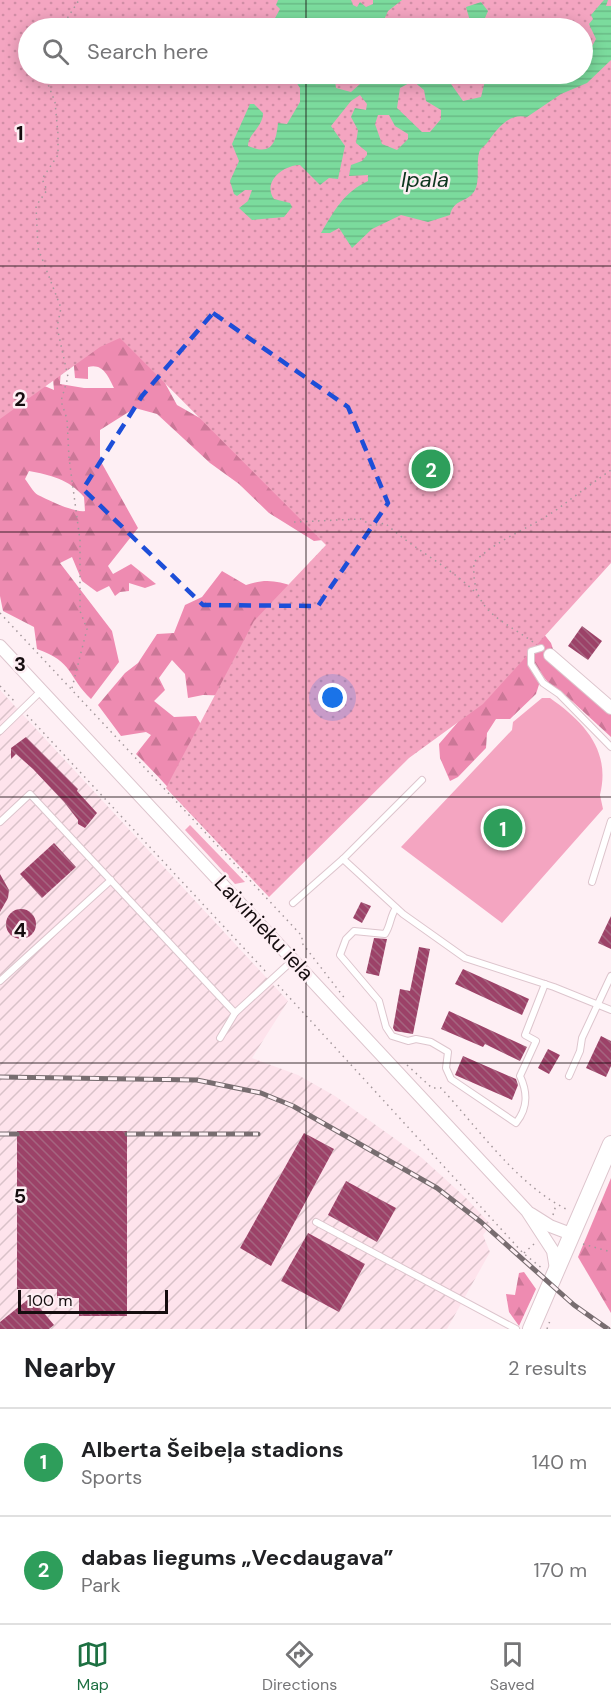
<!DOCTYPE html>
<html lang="en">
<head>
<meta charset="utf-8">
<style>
  body { margin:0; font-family:"DM Sans",sans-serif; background:#f2f2f2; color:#202124 }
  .scale { position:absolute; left:18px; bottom:15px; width:150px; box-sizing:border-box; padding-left:6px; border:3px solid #150d0f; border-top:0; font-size:16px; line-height:21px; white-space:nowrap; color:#150d0f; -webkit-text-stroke:4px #feeff4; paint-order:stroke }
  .you { position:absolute; left:333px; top:698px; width:21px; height:21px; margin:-15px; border:4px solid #fff; border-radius:50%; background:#1a73e8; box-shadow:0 0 0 9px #1a73e833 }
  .badge { display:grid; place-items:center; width:39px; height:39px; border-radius:50%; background:#1d7042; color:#fff; font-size:20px; font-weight:700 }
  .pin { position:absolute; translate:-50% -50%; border:3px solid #fff; box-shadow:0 2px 6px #0006 }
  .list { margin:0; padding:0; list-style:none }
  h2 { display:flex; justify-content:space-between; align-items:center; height:78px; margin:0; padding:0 24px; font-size:26px }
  h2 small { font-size:20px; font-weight:400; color:#757577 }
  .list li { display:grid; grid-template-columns:39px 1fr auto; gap:18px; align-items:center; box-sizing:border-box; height:108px; padding:0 24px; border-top:2px solid #e0e0e0 }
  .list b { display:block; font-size:22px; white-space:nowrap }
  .list p { margin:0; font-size:20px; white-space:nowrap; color:#757577 }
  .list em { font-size:20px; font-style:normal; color:#757577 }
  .icon { flex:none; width:33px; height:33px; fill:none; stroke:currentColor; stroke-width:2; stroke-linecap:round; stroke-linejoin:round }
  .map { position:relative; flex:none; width:611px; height:1329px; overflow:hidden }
  .search { position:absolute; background:#fff; box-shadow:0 3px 15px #0003; left:18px; right:18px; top:18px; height:66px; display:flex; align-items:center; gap:15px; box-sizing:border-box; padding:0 21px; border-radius:33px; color:#757577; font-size:22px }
  .sheet { height:294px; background:#fff }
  nav { display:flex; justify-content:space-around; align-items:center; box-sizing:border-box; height:84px; border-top:2px solid #e0e0e0; background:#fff; font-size:16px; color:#757577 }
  nav a { display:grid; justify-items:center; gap:3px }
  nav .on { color:#1d7042 }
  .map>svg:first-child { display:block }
  .industrial { fill:url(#industrial-furrows) }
  .grass { fill:url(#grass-tufts) }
  .forest { fill:url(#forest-firs); fill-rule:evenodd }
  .park { fill:url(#park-dots); fill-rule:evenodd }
  .pitch { fill:#f4a5c1 }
  .water { fill:url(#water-rules); fill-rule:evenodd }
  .building { fill:url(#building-back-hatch) }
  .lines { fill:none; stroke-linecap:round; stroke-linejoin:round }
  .service-casing { stroke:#ddc5cd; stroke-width:8 }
  .minor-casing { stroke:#ddc5cd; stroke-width:14 }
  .secondary-casing { stroke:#ddc5cd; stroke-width:18 }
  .path { stroke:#a4989c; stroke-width:1.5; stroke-dasharray:1.5 4.5; stroke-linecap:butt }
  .service { stroke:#fff; stroke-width:6 }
  .minor { stroke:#fff; stroke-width:12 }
  .secondary { stroke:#fff; stroke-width:16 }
  .rail-casing { stroke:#786d70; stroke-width:5 }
  .rail { stroke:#feeff4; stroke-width:3; stroke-dasharray:9; stroke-linecap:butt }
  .marked { fill:none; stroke:#1d4ed8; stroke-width:4.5; stroke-dasharray:12 8; stroke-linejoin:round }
  .grid { fill:none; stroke:#150d0f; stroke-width:1.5; stroke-opacity:0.55 }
  .labels { text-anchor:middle; stroke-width:5; stroke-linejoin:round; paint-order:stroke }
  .street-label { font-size:21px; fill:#150d0f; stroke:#feeff4 }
  .water-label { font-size:22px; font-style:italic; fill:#0d361e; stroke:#feeff4 }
  .grid-label { font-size:20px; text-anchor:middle; font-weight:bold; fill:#150d0f; stroke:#feeff4; stroke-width:5; stroke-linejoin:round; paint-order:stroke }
</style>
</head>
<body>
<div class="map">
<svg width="611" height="1329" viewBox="0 0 611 1329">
  <defs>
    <pattern id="industrial-furrows" width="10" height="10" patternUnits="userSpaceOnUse" patternTransform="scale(1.5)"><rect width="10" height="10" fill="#fee3ec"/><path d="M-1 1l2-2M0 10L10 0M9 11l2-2" fill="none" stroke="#d9c2c9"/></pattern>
    <pattern id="grass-tufts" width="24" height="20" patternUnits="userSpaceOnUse" patternTransform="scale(1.5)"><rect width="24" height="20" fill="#f4a5c1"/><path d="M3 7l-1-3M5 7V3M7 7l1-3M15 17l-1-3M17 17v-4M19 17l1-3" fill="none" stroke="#d08da5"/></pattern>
    <pattern id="forest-firs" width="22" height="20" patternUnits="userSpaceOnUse" patternTransform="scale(1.5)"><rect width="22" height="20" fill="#ee8bb1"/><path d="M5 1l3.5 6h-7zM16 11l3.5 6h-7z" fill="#cb7797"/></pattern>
    <pattern id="park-dots" width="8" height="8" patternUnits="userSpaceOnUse" patternTransform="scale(1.5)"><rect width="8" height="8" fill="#f4a5c1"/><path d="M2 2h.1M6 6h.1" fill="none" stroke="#d08da5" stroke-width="1.8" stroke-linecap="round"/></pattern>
    <pattern id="water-rules" width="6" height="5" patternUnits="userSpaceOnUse" patternTransform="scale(1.5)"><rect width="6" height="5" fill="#7bdb9d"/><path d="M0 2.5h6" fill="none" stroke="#69bb86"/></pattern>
    <pattern id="building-back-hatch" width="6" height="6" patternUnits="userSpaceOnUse" patternTransform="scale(1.5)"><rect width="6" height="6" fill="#9c4268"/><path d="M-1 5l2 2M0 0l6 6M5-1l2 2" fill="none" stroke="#a56580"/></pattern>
  </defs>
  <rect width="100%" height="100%" fill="#feeff4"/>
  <polygon class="industrial" points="0,690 288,1001 252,1058 298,1075 335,1096 422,1158 466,1198 491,1225 483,1235 490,1252 447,1329 0,1329"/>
  <polygon class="grass" points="190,825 245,882 235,884 185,830"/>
  <g class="forest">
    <path d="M0 194 153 361 177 405 221 430 331 539 314 541 269 513 239 484 210 463 157 414 135 408 100 430V460L138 528 108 566 113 574 131 564 156 584 145 588 129 583V591L120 592 115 596 109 586 97 592 82 581 72 557 60 563 112 631 119 662 91 699C67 676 74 662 37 649L34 627 3 611 0 596ZM72 345 75 378 88 379V367C103 363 108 376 114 388H84L60 384 61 368H52L54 390 35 382ZM29 471C50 475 69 479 84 497L85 511C75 513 48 500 38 495 33 492 29 484 25 479Z"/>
    <path d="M222 571 246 585C263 579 277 580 294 587L239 696 203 695 188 698 185 674 172 660 159 678 165 690 154 701 174 717 196 716 209 738 269 893C220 850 182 799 136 754L151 735 146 732 121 736 98 705 125 673 138 663 157 634 174 633 185 605 202 597Z"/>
    <polygon points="539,628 551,643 556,658 611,710 611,737 562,692 552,687 542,675 536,694 510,719 496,719 487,733 486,748 458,777 450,781 440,758 439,744"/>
    <polygon points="611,1178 611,1313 578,1257"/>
    <polygon points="524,1272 536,1289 519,1326 509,1312 506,1294 515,1295 519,1273"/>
  </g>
  <path class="park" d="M0 0H611V563L483 704 409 758 269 897 166 788 254 621 326 545 120 338 100 347 0 419ZM28 28H582V74H28Z"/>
  <path class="pitch" d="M542 698H550C584 722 611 750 600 795L603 809 502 923 401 847 512 730 513 722Z"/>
  <g class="water">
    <polygon points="278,0 351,0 353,5 357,7 360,2 366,7 373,4 373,0 402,0 388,11 384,20 375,20 373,28 286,28 282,22 274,20 280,9 276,5"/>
    <path d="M604 0H608L606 6H611V60L587 83 561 94 527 117C509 112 496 130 487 143 484 147 480 148 479 153 476 164 480 180 475 190 468 203 454 198 450 215L428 222 401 215 372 229 352 248 339 228 330 233H321C334 211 344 192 368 181V175L349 176 351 165 362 161 367 155V152L356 143 358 130 351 117 355 108 366 110 367 104 360 95 351 101 331 126 345 146 338 179 329 178 320 185 300 165C283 165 262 182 274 199L290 203 292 207 284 217 252 220 239 208 248 201 252 190H245L237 196 234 194 230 181 239 161 232 144 250 104H254L263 113C263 127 248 134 248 146 272 156 276 143 278 123L287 124 300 102V88L294 79 306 74H337L335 81 336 88 351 92 360 84 363 74H444L463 101 481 97 486 77 490 74H582L583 44 591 48 596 39 589 24 593 19 591 15ZM413 81 424 90 426 101 441 110V119L430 132H422L397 108 400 88ZM378 115H389L395 126 408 134V139L397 150 382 144 375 124Z"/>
    <polygon points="481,2 488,11 485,18 487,28 472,28 466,7"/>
  </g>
  <g class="building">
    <polygon points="582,626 602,641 588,660 568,646"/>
    <polygon points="26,737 78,789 77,791 97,813 85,828 78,824 78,820 64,802 33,769 16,754 11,759 11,748"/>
    <polygon points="54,843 76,867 42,898 20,874"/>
    <polygon points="0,874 9,890 8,898 0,912"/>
    <polygon points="361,902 371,906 362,923 353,918"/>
    <circle cx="21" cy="924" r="15"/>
    <polygon points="611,916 611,949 598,943"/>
    <polygon points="374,938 387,939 379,976 366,973"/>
    <polygon points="419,947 430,949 413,1034 395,1031 393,1028 400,989 410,991"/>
    <polygon points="463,969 529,999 522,1015 455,984"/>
    <polygon points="449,1011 527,1047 520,1061 485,1044 483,1047 441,1029"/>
    <polygon points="601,1036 611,1041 611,1066 606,1077 586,1068"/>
    <polygon points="548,1049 560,1055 549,1074 538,1068"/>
    <polygon points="463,1056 516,1079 518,1085 512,1100 455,1075"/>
    <polygon points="17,1131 127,1131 127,1316 79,1316 79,1298 57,1298 57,1289 17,1289"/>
    <polygon points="304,1133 334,1149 271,1266 240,1248"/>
    <polygon points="346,1181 396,1208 377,1242 328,1215"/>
    <polygon points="308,1233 365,1264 339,1312 281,1281"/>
    <polygon points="31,1297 54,1325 49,1329 0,1329 0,1322"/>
  </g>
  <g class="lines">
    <defs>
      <g id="service">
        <polyline points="541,648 531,651 531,664 543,683 559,694 611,747"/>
        <polyline points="0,731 41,691"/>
        <polyline points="422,780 343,859 403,914 465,958 554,987 611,1010"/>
        <polyline points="0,822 30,794 235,1013"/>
        <polyline points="592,882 611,821"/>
        <polyline points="293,903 343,859"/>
        <path d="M396 908C390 916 391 925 385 934L354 931 346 939 340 955 379 1001 386 1027 392 1036 408 1041 416 1039 431 1042 448 1052 446 1068 451 1079 516 1123C528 1108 528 1093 520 1076L536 1041 525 1035 545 984"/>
        <polyline points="0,981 111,880"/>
        <polyline points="220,1038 235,1013 293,960"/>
        <polyline points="569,1076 580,1051 582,1038 611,976"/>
        <polyline points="316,1222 516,1329"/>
      </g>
      <g id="minor">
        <polyline points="0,646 527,1211 553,1251 556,1269"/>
        <polyline points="550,655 611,708"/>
        <polyline points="531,1214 550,1226 571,1234"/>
      </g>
      <polyline id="secondary" points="531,1329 611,1144"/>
    </defs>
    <use href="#service" class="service-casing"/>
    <use href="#minor" class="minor-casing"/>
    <use href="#secondary" class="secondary-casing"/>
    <g class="path">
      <polyline points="61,28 79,0"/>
      <polyline points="44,74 55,102 58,134 58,155 42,179 47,190 36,206 38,248 61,308 57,327 68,377 61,401 67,419 69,458 80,540 80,611 87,629 72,688"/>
      <path d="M294 522 361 519 372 526 385 523C413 549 449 566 476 593"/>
      <polyline points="0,613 302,936 302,943 346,1000"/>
      <path d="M533 642C498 617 471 611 474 562 499 538 531 528 559 508 576 495 594 482 611 470"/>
      <polyline points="0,686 16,703"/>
      <polyline points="27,715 267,973"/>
      <polyline points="278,985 523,1253 543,1269"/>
      <path d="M407 1065 432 1088H441C479 1129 517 1185 568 1210"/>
      <polyline points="553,1215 556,1205"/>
      <polyline points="583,1244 611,1252"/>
      <polyline points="524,1253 534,1244"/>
      <polyline points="547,1329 551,1318"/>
    </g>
    <use href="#service" class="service"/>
    <use href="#minor" class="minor"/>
    <use href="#secondary" class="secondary"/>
    <defs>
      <g id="rail">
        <polyline points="0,1077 197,1080 261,1093 293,1106 437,1188 481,1222 574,1305 608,1329"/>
        <polyline points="0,1134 17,1134"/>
        <polyline points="127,1134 258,1134"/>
      </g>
    </defs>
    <use href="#rail" class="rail-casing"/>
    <use href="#rail" class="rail"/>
  </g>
  <path class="marked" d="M213 313 348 407 388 503 318 606 203 605 83 489 142 396Z"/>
  <path class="grid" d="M306 0V28M306 74V1329M0 266H611M0 532H611M0 797H611M0 1063H611"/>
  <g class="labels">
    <g class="street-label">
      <text transform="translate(264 928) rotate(47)" y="7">Laivinieku iela</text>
    </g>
    <g class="water-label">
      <text x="425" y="187">Ipala</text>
    </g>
  </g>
  <g class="grid-label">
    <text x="20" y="140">1</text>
    <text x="20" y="406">2</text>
    <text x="20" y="671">3</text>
    <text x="20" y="937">4</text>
    <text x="20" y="1203">5</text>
  </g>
</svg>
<div class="scale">100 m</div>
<div class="you"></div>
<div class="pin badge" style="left:503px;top:828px;background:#2e9e5b">1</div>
<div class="pin badge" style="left:431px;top:469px;background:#2e9e5b">2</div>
<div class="search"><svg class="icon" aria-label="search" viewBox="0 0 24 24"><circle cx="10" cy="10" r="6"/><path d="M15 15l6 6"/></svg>Search here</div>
</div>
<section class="sheet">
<h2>Nearby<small>2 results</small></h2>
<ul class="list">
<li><span class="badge" style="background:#2e9e5b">1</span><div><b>Alberta Šeibeļa stadions</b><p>Sports</p></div><em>140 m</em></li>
<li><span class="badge" style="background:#2e9e5b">2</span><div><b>dabas liegums „Vecdaugava”</b><p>Park</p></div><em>170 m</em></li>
</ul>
</section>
<nav>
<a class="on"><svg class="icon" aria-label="map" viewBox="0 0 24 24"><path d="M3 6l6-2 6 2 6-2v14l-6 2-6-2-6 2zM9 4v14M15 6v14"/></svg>Map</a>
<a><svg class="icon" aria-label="directions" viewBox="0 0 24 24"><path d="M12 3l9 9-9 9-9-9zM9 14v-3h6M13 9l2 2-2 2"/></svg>Directions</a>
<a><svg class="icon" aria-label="saved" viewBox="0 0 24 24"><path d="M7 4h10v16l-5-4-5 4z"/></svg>Saved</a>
</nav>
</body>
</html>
